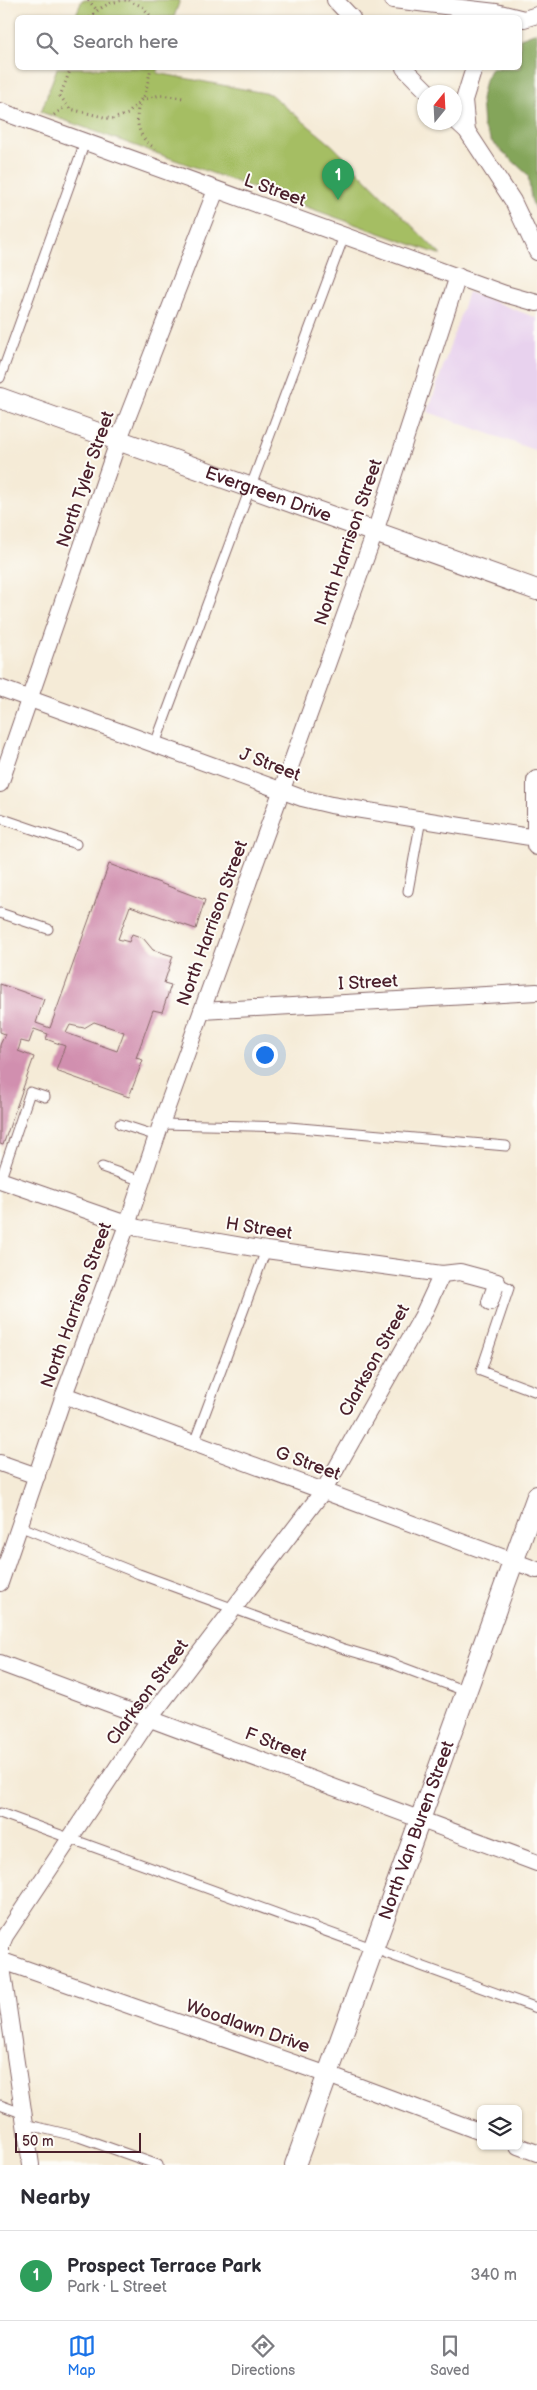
<!DOCTYPE html>
<html lang="en">
<head>
<meta charset="utf-8">
<style>
  body { margin:0; font-family:"Balsamiq Sans",sans-serif; background:#f2f2f3; color:#2b2b33 }
  .controls { position:absolute; right:15px; bottom:15px; display:grid; overflow:hidden; border-radius:8px; box-shadow:0 1px 4px #0004 }
  .controls button { width:45px; height:45px; display:grid; place-items:center; padding:0; border:0; border-bottom:1px solid #e1e1e2; background:#fff; color:#2b2b33; font:25px sans-serif }
  .compass { position:absolute; left:417px; top:85px; width:45px; height:45px; border-radius:50%; background:#fff; box-shadow:0 1px 4px #0004; rotate:18deg }
  .scale { position:absolute; left:15px; bottom:12px; width:126px; box-sizing:border-box; padding-left:5px; border:2px solid #4a1f2b; border-top:0; font-size:14px; line-height:18px; white-space:nowrap; color:#4a1f2b; -webkit-text-stroke:4px #fdfcf7; paint-order:stroke }
  .you { position:absolute; left:264px; top:1054px; width:18px; height:18px; margin:-12px; border:4px solid #fff; border-radius:50%; background:#1a73e8; box-shadow:0 0 0 8px #1a73e833 }
  .badge { display:grid; place-items:center; width:32px; height:32px; border-radius:50%; background:#1a73e8; color:#fff; font-size:16px; font-weight:700 }
  .pin { position:absolute; translate:-50% -41px; filter:drop-shadow(0 1px 2px #0008) }
  .pin::after { content:''; position:absolute; top:26px; width:18px; height:15px; background:inherit; clip-path:polygon(0 0,100% 0,50% 100%) }
  .list { margin:0; padding:0; list-style:none }
  h2 { display:flex; justify-content:space-between; align-items:center; height:65px; margin:0; padding:0 20px; font-size:21px }
  h2 small { font-size:16px; font-weight:400; color:#7c7c81 }
  .list li { display:grid; grid-template-columns:32px 1fr auto; gap:15px; align-items:center; box-sizing:border-box; height:90px; padding:0 20px; border-top:1px solid #e1e1e2 }
  .list b { display:block; font-size:19px; white-space:nowrap }
  .list p { margin:0; font-size:16px; white-space:nowrap; color:#7c7c81 }
  .list em { font-size:16px; font-style:normal; color:#7c7c81 }
  .icon { flex:none; width:28px; height:28px; fill:none; stroke:currentColor; stroke-width:2; stroke-linecap:round; stroke-linejoin:round }
  .map { position:relative; flex:none; width:537px; height:2165px; overflow:hidden }
  .search { position:absolute; background:#fff; box-shadow:0 1px 4px #0004; left:15px; right:15px; top:15px; height:55px; display:flex; align-items:center; gap:12px; box-sizing:border-box; padding:0 18px; border-radius:8px; color:#7c7c81; font-size:19px }
  .sheet { height:155px; background:#fff }
  nav { display:flex; justify-content:space-around; align-items:center; box-sizing:border-box; height:70px; border-top:1px solid #e1e1e2; background:#fff; font-size:14px; color:#7c7c81 }
  nav a { display:grid; justify-items:center; gap:2px }
  nav .on { color:#1a73e8 }
  .map>svg:first-child { display:block }
  .built { fill:#e8d2ee }
  .green { fill:#a5be64; stroke:#786e48 }
  .forest { fill:#84a55a; stroke:#676242 }
  .building { fill:#d18faf; fill-rule:evenodd }
  .lines { fill:none; stroke-linecap:round; stroke-linejoin:round }
  .service-casing { stroke:#866667; stroke-width:11 }
  .minor-casing { stroke:#866667; stroke-width:18 }
  .tertiary-casing { stroke:#866667; stroke-width:22 }
  .path { stroke:#866667; stroke-width:3; stroke-dasharray:1 4; stroke-linecap:butt }
  .service { stroke:#fff; stroke-width:9 }
  .minor { stroke:#fff; stroke-width:16 }
  .tertiary { stroke:#fff; stroke-width:20 }
  .labels { text-anchor:middle; stroke-width:4; stroke-linejoin:round; paint-order:stroke }
  .street-label { font-size:18px; fill:#4a1f2b; stroke:#fdfcf7 }
</style>
</head>
<body>
<div class="map">
<svg width="537" height="2165" viewBox="0 0 537 2165">
  <rect width="100%" height="100%" fill="#fdfcf7"/>
  <filter id="ink" filterUnits="userSpaceOnUse"><feTurbulence type="fractalNoise" baseFrequency=".02" numOctaves="2"/><feDisplacementMap in="SourceGraphic" scale="10" xChannelSelector="R" yChannelSelector="G"/><feConvolveMatrix kernelMatrix="1 2 1 2 8 2 1 2 1" color-interpolation-filters="sRGB"/></filter>
  <filter id="wash" filterUnits="userSpaceOnUse"><feTurbulence type="fractalNoise" baseFrequency=".0096" numOctaves="4" result="noise"/><feDisplacementMap in="SourceGraphic" scale="20" xChannelSelector="R" yChannelSelector="G"/><feGaussianBlur stdDeviation="1.12" result="paint"/><feColorMatrix in="noise" values="0 0 0 0 0 0 0 0 0 0 0 0 0 0 0 0 0 1.4 0 .05"/><feComposite in="paint" operator="in"/></filter>
  <g filter="url(#wash)">
    <rect width="100%" height="100%" fill="#f5ebd7"/>
    <polygon class="built" points="468,292 537,318 537,451 428,412"/>
    <g class="green">
      <polygon points="82,0 180,0 174,17 75,17"/>
      <polygon points="57,68 159,68 157,73 270,94 333,146 441,255 41,112"/>
    </g>
    <polygon class="forest" points="537,32 537,215 531,199 528,175 492,142 483,126 481,99 485,80 491,68 520,68 520,38"/>
    <g id="blocks">
      <path class="building" d="M109 864 205 900 196 929 130 906 118 939 129 942 132 934 143 938 153 950 173 956 164 983 171 985 162 1012 153 1010 136 1058 143 1060 129 1097 56 1071 65 1046 46 1039 48 1034 34 1029 29 1043 21 1041 18 1051 34 1057 3 1145 0 1144V1045L5 1034 0 1032V984L44 999 36 1023 50 1028ZM94 1022 124 1032 117 1051 66 1033 70 1025 84 1028Z"/>
    </g>
  </g>
  <g filter="url(#ink)">
    <use href="#blocks" fill-opacity="0" stroke="#866667" stroke-width="1"/>
    <g class="lines">
      <defs>
        <g id="service">
          <polyline points="0,378 85,142"/>
          <polyline points="155,744 344,236"/>
          <polyline points="0,818 76,844"/>
          <polyline points="408,891 421,819"/>
          <polyline points="0,913 48,929"/>
          <polyline points="120,1124 157,1136"/>
          <polyline points="161,1124 289,1127 506,1146"/>
          <polyline points="102,1167 142,1181"/>
          <polyline points="0,1181 30,1092 45,1097"/>
          <polyline points="497,1282 509,1288 481,1371 537,1392"/>
          <polyline points="194,1443 266,1250"/>
          <polyline points="19,1526 139,1574 341,1648 388,1662 465,1691"/>
          <polyline points="0,1813 537,2008"/>
          <polyline points="0,2105 19,2112 29,2125 79,2137 158,2165"/>
        </g>
        <g id="minor">
          <polyline points="335,0 352,18"/>
          <polyline points="393,0 496,12 524,19 537,15"/>
          <polyline points="404,68 428,92"/>
          <polyline points="0,111 505,294 537,303"/>
          <polyline points="454,119 467,131 513,201 537,252"/>
          <polyline points="467,131 464,100 474,68"/>
          <polyline points="0,688 302,798 331,805 536,838"/>
          <polyline points="0,784 119,439 216,190"/>
          <polyline points="202,1011 537,992"/>
          <polyline points="0,1180 138,1228 266,1250 442,1274 460,1272 497,1282 490,1302"/>
          <polyline points="64,1395 537,1570"/>
          <polyline points="0,1463 37,1476"/>
          <polyline points="0,1583 64,1395 127,1225 161,1124 375,532 458,276"/>
          <polyline points="0,1663 537,1863"/>
          <polyline points="0,1960 328,2075 481,2132"/>
          <polyline points="518,2146 537,2153"/>
          <polyline points="31,2165 1,1960 1,1946 5,1936 150,1718 324,1490 422,1317 442,1274"/>
        </g>
        <g id="tertiary">
          <path id="s1" d="M0 398 537 590"/>
          <polyline points="537,781 537,845"/>
          <path id="s2" d="M295 2165 537 1496"/>
        </g>
      </defs>
      <use href="#service" class="service-casing"/>
      <use href="#minor" class="minor-casing"/>
      <use href="#tertiary" class="tertiary-casing"/>
      <g class="path">
        <polyline points="88,0 97,10"/>
        <polyline points="129,0 143,7 152,18"/>
        <path d="M90 18C100 6 112 1 127 0"/>
        <polyline points="71,68 60,96 70,109 112,119 128,114 145,95 151,68"/>
        <polyline points="142,100 160,95 184,98"/>
        <path d="M139 105C134 121 140 142 156 148"/>
        <polyline points="54,115 66,106"/>
      </g>
      <use href="#service" class="service"/>
      <use href="#minor" class="minor"/>
      <use href="#tertiary" class="tertiary"/>
    </g>
  </g>
  <g class="labels">
    <g class="street-label">
      <text transform="translate(275 190) rotate(20)" y="6">L Street</text>
      <text transform="translate(85 479) rotate(-71)" y="6">North Tyler Street</text>
      <text dy="6" stroke="none"><textPath href="#s1" startOffset="285">Evergreen Drive</textPath></text>
      <text transform="translate(348 542) rotate(-71)" y="6">North Harrison Street</text>
      <text transform="translate(270 764) rotate(21)" y="6">J Street</text>
      <text transform="translate(212 923) rotate(-70)" y="6">North Harrison Street</text>
      <text transform="translate(368 982) rotate(-3)" y="6">I Street</text>
      <text transform="translate(259 1228) rotate(9)" y="6">H Street</text>
      <text transform="translate(76 1305) rotate(-70)" y="6">North Harrison Street</text>
      <text transform="translate(374 1360) rotate(-61)" y="6">Clarkson Street</text>
      <text transform="translate(308 1463) rotate(20)" y="6">G Street</text>
      <text transform="translate(147 1692) rotate(-54)" y="6">Clarkson Street</text>
      <text transform="translate(276 1744) rotate(21)" y="6">F Street</text>
      <text dy="6" stroke="none"><textPath href="#s2" startOffset="356">North Van Buren Street</textPath></text>
      <text transform="translate(248 2026) rotate(19)" y="6">Woodlawn Drive</text>
    </g>
  </g>
</svg>
<div class="controls">
<button><svg class="icon" aria-label="layers" viewBox="0 0 24 24"><path d="M12 4l9 5-9 5-9-5zM3 14l9 5 9-5"/></svg></button>
</div>
<svg class="compass" viewBox="-18 -18 36 36"><path d="M0-13l5 13h-10z" fill="#e53935"/><path d="M0 13l5-13h-10z" fill="#7c7c81"/></svg>
<div class="scale">50 m</div>
<div class="you"></div>
<div class="pin badge" style="left:338px;top:200px;background:#2e9e5b">1</div>
<div class="search"><svg class="icon" aria-label="search" viewBox="0 0 24 24"><circle cx="10" cy="10" r="6"/><path d="M15 15l6 6"/></svg>Search here</div>
</div>
<section class="sheet">
<h2>Nearby<small></small></h2>
<ul class="list">
<li><span class="badge" style="background:#2e9e5b">1</span><div><b>Prospect Terrace Park</b><p>Park · L Street</p></div><em>340 m</em></li>
</ul>
</section>
<nav>
<a class="on"><svg class="icon" aria-label="map" viewBox="0 0 24 24"><path d="M3 6l6-2 6 2 6-2v14l-6 2-6-2-6 2zM9 4v14M15 6v14"/></svg>Map</a>
<a><svg class="icon" aria-label="directions" viewBox="0 0 24 24"><path d="M12 3l9 9-9 9-9-9zM9 14v-3h6M13 9l2 2-2 2"/></svg>Directions</a>
<a><svg class="icon" aria-label="saved" viewBox="0 0 24 24"><path d="M7 4h10v16l-5-4-5 4z"/></svg>Saved</a>
</nav>
</body>
</html>
